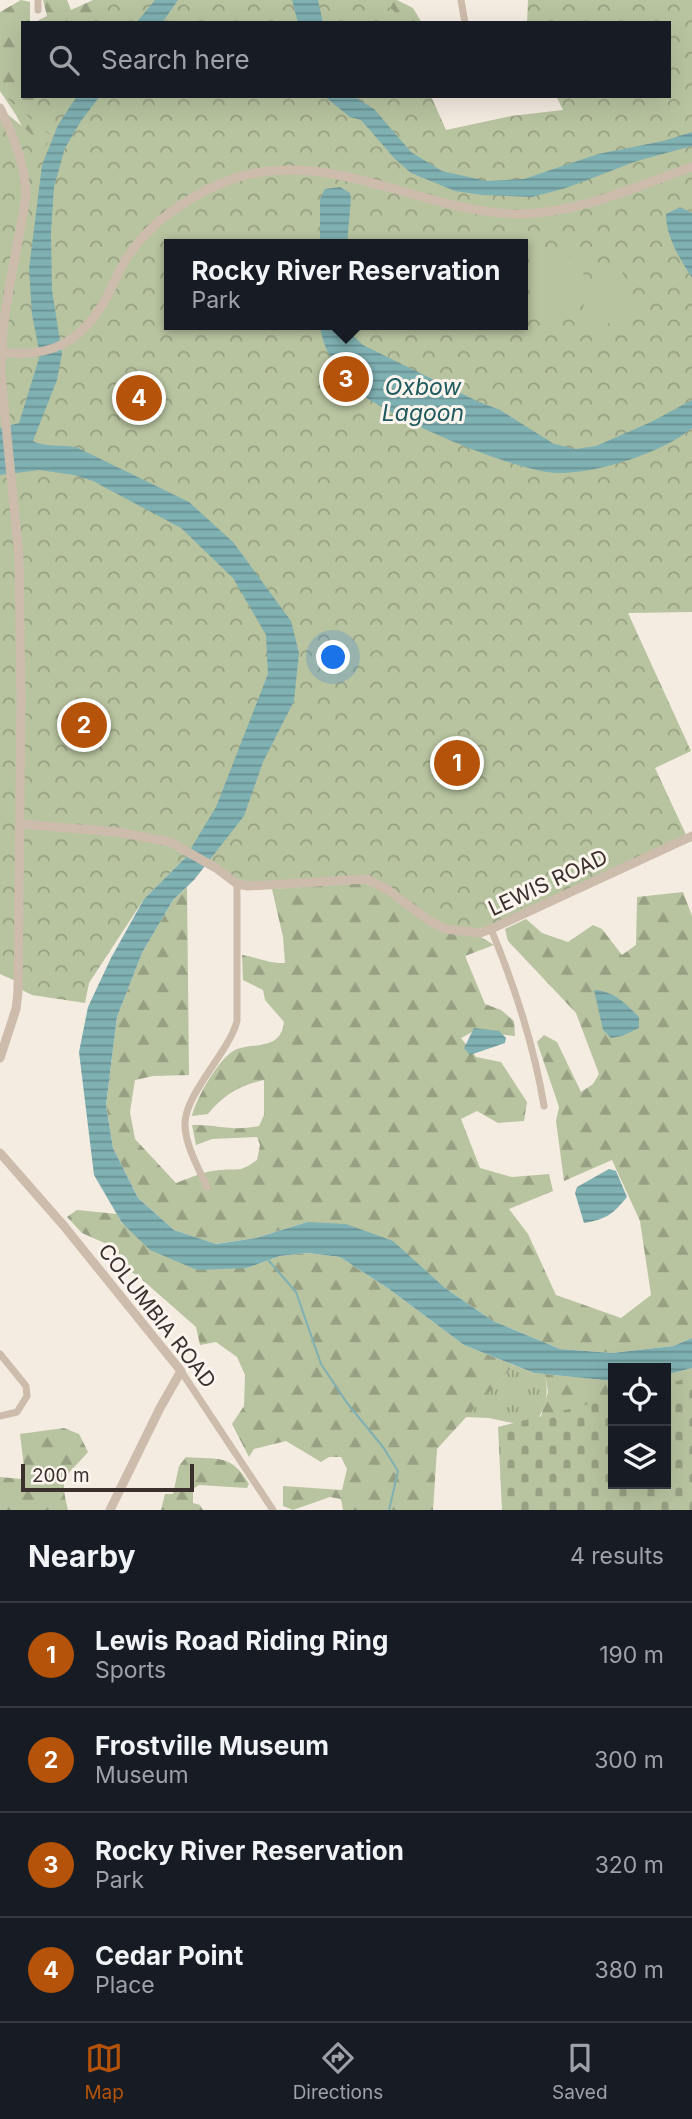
<!DOCTYPE html>
<html lang="en">
<head>
<meta charset="utf-8">
<style>
  body { margin:0; font-family:Inter,sans-serif; background:#242831; color:#f1f3f6 }
  .controls { position:absolute; right:21px; bottom:21px; display:grid; overflow:hidden; border-radius:0px; box-shadow:0 7px 28px #0002 }
  .controls button { width:63px; height:63px; display:grid; place-items:center; padding:0; border:0; border-bottom:2px solid #363941; background:#171b24; color:#f1f3f6; font:35px sans-serif }
  .scale { position:absolute; left:21px; bottom:18px; width:173px; box-sizing:border-box; padding-left:7px; border:4px solid #3b302b; border-top:0; font-size:19px; line-height:24px; white-space:nowrap; color:#3b302b; -webkit-text-stroke:5px #fbf5ee; paint-order:stroke }
  .you { position:absolute; left:334px; top:658px; width:24px; height:24px; margin:-18px; border:5px solid #fff; border-radius:50%; background:#1a73e8; box-shadow:0 0 0 10px #1a73e833 }
  .badge { display:grid; place-items:center; width:46px; height:46px; border-radius:50%; background:#b45309; color:#fff; font-size:23px; font-weight:700 }
  .pin { position:absolute; translate:-50% -50%; border:4px solid #fff; box-shadow:0 2px 7px #0006 }
  .popup { position:absolute; left:164px; top:239px; width:364px; height:91px; box-sizing:border-box; display:grid; place-content:center; border-radius:0px; background:#171b24; filter:drop-shadow(0 2px 5px #0005); font-size:23px; white-space:nowrap; color:#9ea1a6 }
  .popup b { font-size:26px; color:#f1f3f6 }
  .popup::after { content:''; position:absolute; left:50%; top:100%; margin-left:-14px; border:14px solid transparent; border-top-color:#171b24 }
  .list { margin:0; padding:0; list-style:none }
  h2 { display:flex; justify-content:space-between; align-items:center; height:91px; margin:0; padding:0 28px; font-size:30px }
  h2 small { font-size:23px; font-weight:400; color:#9ea1a6 }
  .list li { display:grid; grid-template-columns:46px 1fr auto; gap:21px; align-items:center; box-sizing:border-box; height:105px; padding:0 28px; border-top:2px solid #363941 }
  .list b { display:block; font-size:26px; white-space:nowrap }
  .list p { margin:0; font-size:23px; white-space:nowrap; color:#9ea1a6 }
  .list em { font-size:23px; font-style:normal; color:#9ea1a6 }
  .icon { flex:none; width:38px; height:38px; fill:none; stroke:currentColor; stroke-width:2; stroke-linecap:round; stroke-linejoin:round }
  .map { position:relative; flex:none; width:692px; height:1510px; overflow:hidden }
  .search { position:absolute; background:#171b24; box-shadow:0 7px 28px #0002; left:21px; right:21px; top:21px; height:77px; display:flex; align-items:center; gap:18px; box-sizing:border-box; padding:0 24px; border-radius:0px; color:#9ea1a6; font-size:26px }
  .sheet { height:511px; background:#171b24 }
  nav { display:flex; justify-content:space-around; align-items:center; box-sizing:border-box; height:98px; border-top:2px solid #363941; background:#171b24; font-size:19px; color:#9ea1a6 }
  nav a { display:grid; justify-items:center; gap:4px }
  nav .on { color:#b45309 }
  .map>svg:first-child { display:block }
  .grass { fill:url(#grass-tufts) }
  .forest { fill:url(#forest-firs) }
  .cemetery { fill:url(#cemetery-stones) }
  .park { fill:url(#park-crowns); fill-rule:evenodd }
  .pitch { fill:#b8c4a0 }
  .water { fill:url(#water-rules) }
  .lines { fill:none; stroke-linecap:round; stroke-linejoin:round }
  .stream { stroke:#7fb0b2; stroke-width:2 }
  .minor { stroke:#cdbbac; stroke-width:7 }
  .tertiary { stroke:#cdbbac; stroke-width:9 }
  .labels { text-anchor:middle; stroke-width:6; stroke-linejoin:round; paint-order:stroke }
  .street-label { font-size:21px; fill:#3b302b; stroke:#fbf5ee }
  .water-label { font-size:23px; font-style:italic; fill:#1f5a5e; stroke:#fbf5ee }
</style>
</head>
<body>
<div class="map">
<svg width="692" height="1510" viewBox="0 0 692 1510">
  <defs>
    <pattern id="grass-tufts" width="24" height="20" patternUnits="userSpaceOnUse" patternTransform="scale(1.75)"><rect width="24" height="20" fill="#b8c4a0"/><path d="M3 7l-1-3M5 7V3M7 7l1-3M15 17l-1-3M17 17v-4M19 17l1-3" fill="none" stroke="#97a083"/></pattern>
    <pattern id="forest-firs" width="22" height="20" patternUnits="userSpaceOnUse" patternTransform="scale(1.75)"><rect width="22" height="20" fill="#b8c4a0"/><path d="M5 1l3.5 6h-7zM16 11l3.5 6h-7z" fill="#97a083"/></pattern>
    <pattern id="cemetery-stones" width="16" height="16" patternUnits="userSpaceOnUse" patternTransform="scale(1.75)"><rect width="16" height="16" fill="#b8c4a0"/><path d="M2 7V4a2 2 0 0 1 4 0v3zM10 15v-3a2 2 0 0 1 4 0v3z" fill="#97a083"/></pattern>
    <pattern id="park-crowns" width="20" height="18" patternUnits="userSpaceOnUse" patternTransform="scale(1.75)"><rect width="20" height="18" fill="#b8c4a0"/><path d="M2 6a3 3 0 1 1 6 0M12 15a3 3 0 1 1 6 0" fill="none" stroke="#97a083"/></pattern>
    <pattern id="water-rules" width="6" height="5" patternUnits="userSpaceOnUse" patternTransform="scale(1.75)"><rect width="6" height="5" fill="#7fb0b2"/><path d="M0 2.5h6" fill="none" stroke="#699091"/></pattern>
  </defs>
  <rect width="100%" height="100%" fill="#f4ebe1"/>
  <path class="grass" d="M514 1365 534 1373 545 1374C549 1397 546 1409 532 1427L489 1418 465 1417Z"/>
  <g class="forest">
    <polygon points="21,0 30,2 30,23 23,23 23,96 77,96 42,165 16,115 0,91 0,12"/>
    <polygon points="43,0 67,0 71,10 93,0 155,0 136,23 33,23 47,16"/>
    <polygon points="318,0 397,0 413,8 422,23 323,23"/>
    <path d="M364 883 386 892 437 930 481 937 494 945 465 956 485 1004 501 1010 514 1021 515 1036 474 1031 461 1038 476 1057 501 1062 527 1102 524 1121 498 1123 477 1111 461 1119 480 1168 512 1177 549 1174 553 1191 509 1209 528 1234 556 1295 621 1318 651 1295 640 1221 612 1160 564 1181 556 1121 559 1107 537 1042 544 1035 557 1042 581 1092 593 1084 599 1074 576 1013 508 941 505 929 526 919 542 933 568 942 593 925 602 929 622 955 636 945 637 897 683 892 692 916V1338L673 1346 612 1353 560 1349 493 1321 445 1288 307 1222 256 1238 215 1244 174 1230 138 1198 113 1148 106 1105 117 1017 142 953 173 900 187 887 189 1075 153 1076 135 1080 130 1112 135 1139 176 1183C190 1178 204 1171 220 1170 240 1168 239 1173 257 1160L260 1145 257 1137 212 1139 196 1145 192 1125C218 1124 232 1132 259 1126L264 1115V1080C240 1085 223 1095 208 1114L192 1116C195 1100 221 1054 237 1049 255 1043 281 1050 284 1022L265 1000 263 990 243 980 242 955C257 957 269 964 285 963L283 937 272 889Z"/>
    <polygon points="77,1210 117,1214 122,1224 247,1268 280,1256 308,1253 340,1257 389,1289 464,1345 514,1365 437,1449 433,1510 343,1510 341,1499 330,1497 293,1510 283,1506 283,1486 342,1490 347,1469 341,1457 329,1457 321,1462 286,1441 254,1449 249,1457 232,1424 244,1406 245,1375 237,1357 216,1342 200,1345 196,1327 138,1276 124,1268 109,1245 82,1233 67,1217"/>
    <polygon points="692,1368 692,1403 666,1411 666,1375"/>
    <polygon points="545,1374 613,1381 613,1430 541,1416 548,1392"/>
    <path d="M64 1428 79 1434 88 1452C65 1479 59 1473 68 1510H0V1477L21 1479 25 1475 20 1434Z"/>
    <path d="M186 1457C218 1460 231 1453 249 1484L247 1488 199 1485 193 1489V1503L200 1505 203 1510H161L165 1494H173L179 1466Z"/>
  </g>
  <polygon class="cemetery" points="692,1377 692,1510 502,1510 498,1427 613,1398 613,1484 666,1484 666,1384"/>
  <g class="park">
    <polygon points="104,0 378,0 393,10 402,23 87,23"/>
    <path d="M528 0H692V612L628 613 691 751 655 768 688 839 483 933 438 928 372 877 250 886 190 853 144 899 89 983 85 1003 32 995 20 989V983L0 974V108L46 146 51 136 3 95 37 105 41 96H431L446 130 511 116 563 110 556 96H669V23H527ZM169 244H523V325H169Z"/>
  </g>
  <g class="pitch">
    <path d="M529 255 586 257C583 279 580 307 553 312 546 313 537 310 530 309Z"/>
    <path d="M620 264 634 316 587 330C577 299 588 275 620 264Z"/>
    <path d="M452 734C457 735 463 735 467 739 477 748 482 781 478 793 448 822 432 764 438 743Z"/>
  </g>
  <g class="water">
    <polygon points="155,0 178,0 162,23 136,23"/>
    <polygon points="292,0 318,0 323,23 298,23"/>
    <path d="M77 96H100L81 121 65 148 54 187 51 233 52 290 62 354 57 380 33 441C43 447 63 445 76 447L189 502 233 542 291 621 299 653 294 701 263 762 244 816 194 880 173 900 142 953 117 1017 106 1105 113 1148 138 1198 174 1230 216 1244 256 1238 307 1222 346 1224 393 1241 445 1288 493 1321 560 1349 612 1353 673 1346 692 1338V1368L666 1375V1368H613V1381L534 1373 464 1345 389 1289 340 1257 308 1253 280 1256 247 1268 197 1270 150 1250 122 1223 94 1175 79 1052 88 1007 111 958 144 899 185 858 216 807 268 674 266 635 233 578 181 528 93 481 74 475 39 470 0 475V428L19 423 40 355 32 315 29 269 42 165 58 125Z"/>
    <polygon points="324,96 353,96 374,109 411,152 442,171 487,181 524,179 598,154 663,141 692,132 692,146 637,161 566,188 532,197 482,195 455,191 411,173 395,159 361,120 350,117"/>
    <polygon points="340,187 350,193 351,199 347,244 320,244 320,199 325,189"/>
    <path d="M680 207 692 213V278C680 259 666 237 666 214Z"/>
    <path d="M320 325H347L350 333 363 345 477 401 500 410 554 444 576 449 596 446 651 422 692 400V428C663 453 595 474 557 473 516 472 386 417 355 389 338 373 322 348 320 325Z"/>
    <path d="M594 990C614 991 625 1003 639 1017V1028L622 1036 611 1038 603 1030Z"/>
    <polygon points="474,1028 499,1031 506,1038 505,1043 470,1055 464,1048"/>
    <path d="M609 1169 616 1171 627 1197C613 1214 607 1219 584 1223L575 1193 577 1187Z"/>
  </g>
  <g class="lines">
    <polyline class="stream" points="269,1261 296,1292 321,1364 347,1403 383,1447 398,1471 389,1510"/>
    <g class="minor">
      <polyline points="38,0 38,10"/>
      <polyline points="461,0 465,23"/>
      <path d="M491 929C515 987 534 1045 544 1106"/>
      <path d="M207 1187C199 1169 186 1147 185 1126 183 1095 229 1053 237 1021V884"/>
      <polyline points="0,1354 26,1386 27,1396 17,1412 0,1416"/>
      <polyline points="181,1371 273,1510"/>
    </g>
    <g class="tertiary">
      <path d="M0 108C14 138 25 163 26 196 17 255 0 314 1 375L19 557 21 701 18 992 16 1009 0 1058"/>
      <path d="M0 352C52 359 83 341 108 295 115 281 121 266 130 253 153 221 187 198 222 183 321 141 420 213 518 214 578 214 637 186 692 167"/>
      <polyline points="20,824 118,832 170,842 216,868 237,884 248,886 367,879 388,890 428,920 445,929 480,933 491,929 692,836"/>
      <polyline points="0,1153 64,1226 181,1371 160,1408 110,1510"/>
    </g>
  </g>
  <g class="labels">
    <g class="street-label">
      <text transform="translate(548 883) rotate(-25)" y="7">LEWIS ROAD</text>
      <text transform="translate(157 1316) rotate(52)" y="7">COLUMBIA ROAD</text>
    </g>
    <g class="water-label">
      <text x="423" y="395">Oxbow<tspan x="423" dy="26">Lagoon</tspan></text>
    </g>
  </g>
</svg>
<div class="controls">
<button><svg class="icon" aria-label="locate" viewBox="0 0 24 24"><circle cx="12" cy="12" r="6"/><path d="M12 2v4M12 18v4M2 12h4M18 12h4"/></svg></button>
<button><svg class="icon" aria-label="layers" viewBox="0 0 24 24"><path d="M12 4l9 5-9 5-9-5zM3 14l9 5 9-5"/></svg></button>
</div>
<div class="scale">200 m</div>
<div class="you"></div>
<div class="pin badge" style="left:457px;top:763px">1</div>
<div class="pin badge" style="left:84px;top:725px">2</div>
<div class="pin badge" style="left:346px;top:379px">3</div>
<div class="popup"><b>Rocky River Reservation</b>Park</div>
<div class="pin badge" style="left:139px;top:398px">4</div>
<div class="search"><svg class="icon" aria-label="search" viewBox="0 0 24 24"><circle cx="10" cy="10" r="6"/><path d="M15 15l6 6"/></svg>Search here</div>
</div>
<section class="sheet">
<h2>Nearby<small>4 results</small></h2>
<ul class="list">
<li><span class="badge">1</span><div><b>Lewis Road Riding Ring</b><p>Sports</p></div><em>190 m</em></li>
<li><span class="badge">2</span><div><b>Frostville Museum</b><p>Museum</p></div><em>300 m</em></li>
<li><span class="badge">3</span><div><b>Rocky River Reservation</b><p>Park</p></div><em>320 m</em></li>
<li><span class="badge">4</span><div><b>Cedar Point</b><p>Place</p></div><em>380 m</em></li>
</ul>
</section>
<nav>
<a class="on"><svg class="icon" aria-label="map" viewBox="0 0 24 24"><path d="M3 6l6-2 6 2 6-2v14l-6 2-6-2-6 2zM9 4v14M15 6v14"/></svg>Map</a>
<a><svg class="icon" aria-label="directions" viewBox="0 0 24 24"><path d="M12 3l9 9-9 9-9-9zM9 14v-3h6M13 9l2 2-2 2"/></svg>Directions</a>
<a><svg class="icon" aria-label="saved" viewBox="0 0 24 24"><path d="M7 4h10v16l-5-4-5 4z"/></svg>Saved</a>
</nav>
</body>
</html>
